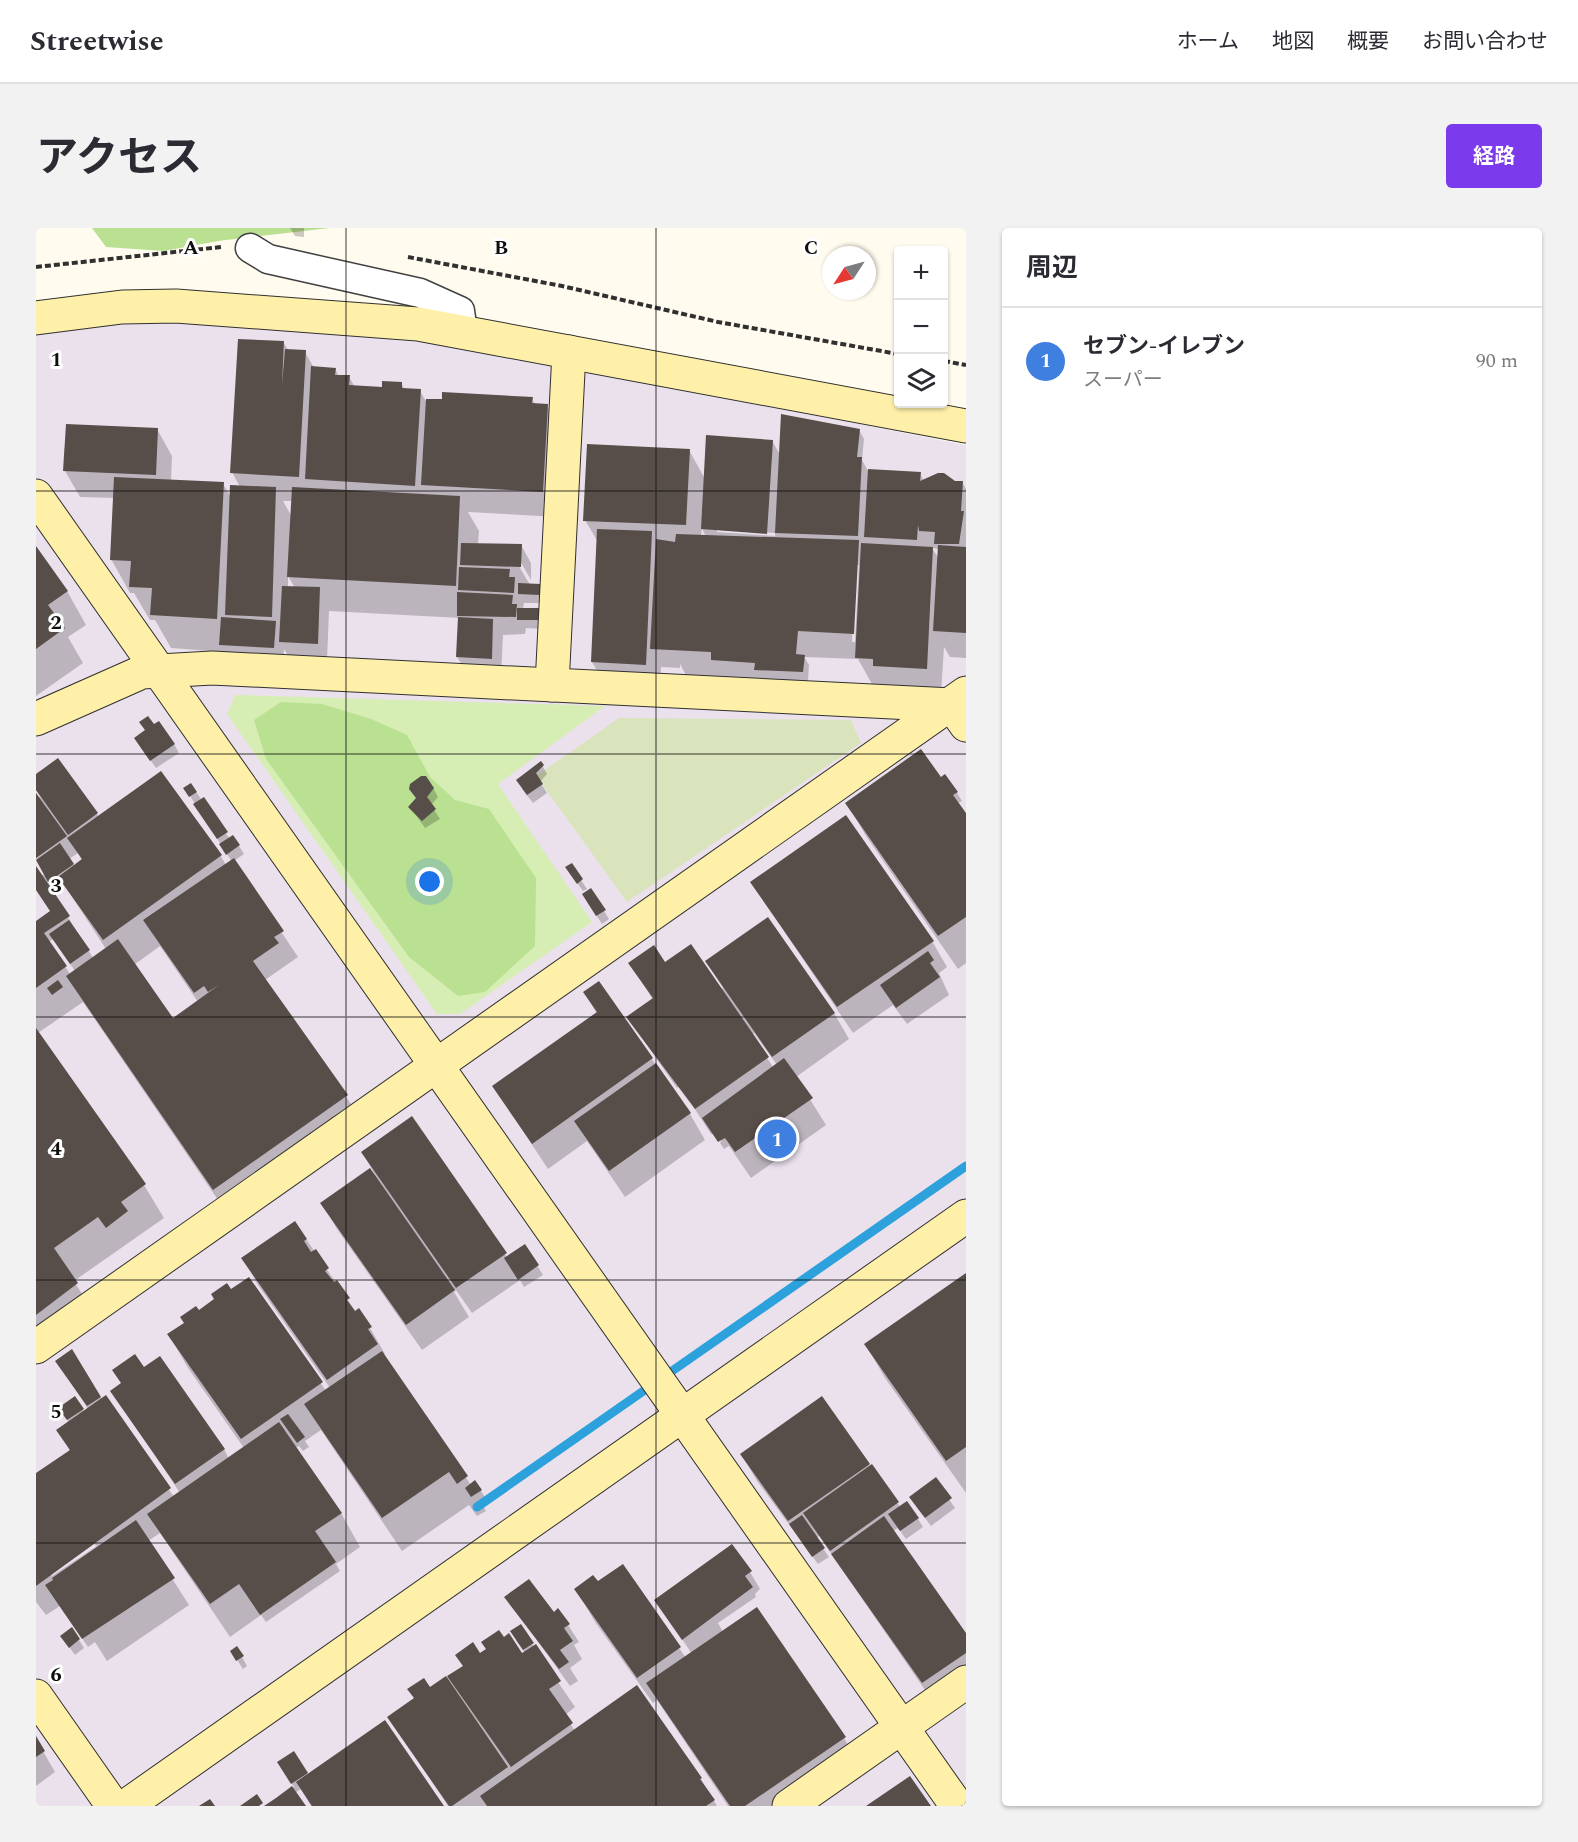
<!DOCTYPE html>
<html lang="ja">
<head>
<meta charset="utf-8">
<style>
  body { margin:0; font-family:Spectral,"Noto Sans JP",serif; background:#f2f2f3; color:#2b2b33 }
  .controls { position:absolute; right:18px; top:18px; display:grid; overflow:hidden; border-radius:6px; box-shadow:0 2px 4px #0004 }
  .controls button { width:54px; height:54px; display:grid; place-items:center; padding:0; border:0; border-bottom:2px solid #e1e1e2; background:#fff; color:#2b2b33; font:30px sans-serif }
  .compass { position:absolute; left:786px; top:18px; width:54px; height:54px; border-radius:50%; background:#fff; box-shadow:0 2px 4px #0004; rotate:234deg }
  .you { position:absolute; left:394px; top:654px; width:21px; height:21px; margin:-15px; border:4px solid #fff; border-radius:50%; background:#1a73e8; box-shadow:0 0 0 9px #1a73e833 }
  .badge { display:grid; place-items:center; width:39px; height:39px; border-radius:50%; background:#7c3aed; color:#fff; font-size:20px; font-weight:700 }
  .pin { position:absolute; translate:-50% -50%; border:3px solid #fff; box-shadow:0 2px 6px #0006 }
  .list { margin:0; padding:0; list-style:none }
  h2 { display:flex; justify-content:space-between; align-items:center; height:78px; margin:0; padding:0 24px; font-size:26px }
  h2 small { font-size:20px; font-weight:400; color:#7c7c81 }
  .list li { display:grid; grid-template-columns:39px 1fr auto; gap:18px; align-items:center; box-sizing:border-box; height:108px; padding:0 24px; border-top:2px solid #e1e1e2 }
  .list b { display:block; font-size:22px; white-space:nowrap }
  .list p { margin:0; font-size:20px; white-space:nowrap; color:#7c7c81 }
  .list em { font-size:20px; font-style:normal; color:#7c7c81 }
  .icon { flex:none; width:33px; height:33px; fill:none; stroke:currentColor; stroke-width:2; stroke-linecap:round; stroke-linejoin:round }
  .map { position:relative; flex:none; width:930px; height:1578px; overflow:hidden; border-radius:6px }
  header { display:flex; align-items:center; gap:36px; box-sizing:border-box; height:84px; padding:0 30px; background:#fff; border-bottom:2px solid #e1e1e2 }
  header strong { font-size:28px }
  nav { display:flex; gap:33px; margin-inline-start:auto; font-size:21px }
  .intro { display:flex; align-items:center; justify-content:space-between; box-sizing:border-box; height:144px; padding:0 36px }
  h1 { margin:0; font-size:42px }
  .button { padding:15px 27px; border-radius:6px; background:#7c3aed; color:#fff; font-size:21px; font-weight:700 }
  main { display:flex; gap:36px; padding:0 36px }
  aside { flex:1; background:#fff; border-radius:6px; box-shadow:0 2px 4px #0004 }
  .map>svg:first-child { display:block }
  .industrial { fill:#ebe1ed }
  .green { fill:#d6eeb3 }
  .forest { fill:#bae091 }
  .cemetery { fill:#dae4bc }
  .shadow { fill:#0003; fill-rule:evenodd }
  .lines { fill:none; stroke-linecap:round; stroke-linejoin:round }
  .stream { stroke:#2ca1db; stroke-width:9 }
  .building { fill:#574e49 }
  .street-casing { stroke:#414141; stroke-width:31 }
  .secondary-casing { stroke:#303030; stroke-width:35 }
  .path { stroke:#303030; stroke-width:4; stroke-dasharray:6 3; stroke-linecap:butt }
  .street { stroke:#fff; stroke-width:28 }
  .secondary { stroke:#fff0a9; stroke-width:33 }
  .grid { fill:none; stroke:#0e0e0e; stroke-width:1.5; stroke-opacity:0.55 }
  .grid-label { font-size:20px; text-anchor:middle; font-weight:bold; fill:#0e0e0e; stroke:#fff; stroke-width:6; stroke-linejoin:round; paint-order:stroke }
</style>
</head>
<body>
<header>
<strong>Streetwise</strong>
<nav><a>ホーム</a><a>地図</a><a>概要</a><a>お問い合わせ</a></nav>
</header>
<div class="intro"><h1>アクセス</h1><a class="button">経路</a></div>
<main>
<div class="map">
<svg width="930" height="1578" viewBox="0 0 930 1578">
  <rect width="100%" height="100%" fill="#fffbee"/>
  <polygon class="industrial" points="81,91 368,102 508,134 930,217 930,1578 0,1578 0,104"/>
  <polygon class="green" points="199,467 569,478 462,556 556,694 424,786 401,786 191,486"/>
  <g class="forest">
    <polygon points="56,0 294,0 182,13 128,23 70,19"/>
    <polygon points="245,474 286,476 335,491 371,507 394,549 419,572 453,581 500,650 499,718 449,764 422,768 373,729 230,531 218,492"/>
  </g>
  <polygon class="cemetery" points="583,490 815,492 825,515 591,674 500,548"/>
  <g class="shadow">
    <polygon points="254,0 268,0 268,9 259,8"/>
    <path d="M247 114 253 123 269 124 278 140 299 141 303 148 313 149 319 159 347 161 365 155 369 162 384 163 391 175 496 171 499 176 511 177 526 203 521 289 432 284 443 303 442 316 485 317 495 335V352L483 331 480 333 494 357H504L508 375H488L487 381 502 382 507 391V401L490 400 489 406 467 407 465 448 432 446 421 429 424 390 293 383 291 433 255 432 248 421 247 438 195 435 188 424 135 420 119 392H114L98 365H94L75 331 78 270 44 269 29 243 121 201 136 228 135 253 187 256 195 269 204 259 196 244ZM247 273H257L256 289ZM252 348 259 360 252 359Z"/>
    <path d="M823 202 828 211 826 232 832 243 884 246 888 253 926 254 930 261V430L914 429 908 419 905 466 853 464 849 457 836 456 822 431 768 429 773 437 772 453 651 449 644 436V440L625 439 624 463 571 460 556 434 562 314 549 292 653 222 669 251 736 213 745 228ZM666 300 668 305 670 308H665ZM681 301 739 305V308L681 304ZM896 320 903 321V331ZM820 337H823L819 414H816Z"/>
    <polygon points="0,320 31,363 50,397 32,409 47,435 0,468"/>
    <polygon points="117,498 138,516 143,525 120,540 105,519"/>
    <path d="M22 532 63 589 184 627 190 637 196 634 149 560 155 557 194 611 197 609 203 618 208 626 198 633 262 729 229 752 315 876 299 887 314 912 197 994 47 774 2 805 108 957 128 990 38 1053 60 1089 0 1107V695L16 684 0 661V641L5 648 10 645 0 630V567L5 570 0 562V547ZM42 625 46 633 38 638 33 631ZM27 655 70 721 57 730 16 663ZM17 711 39 743 34 746 13 714ZM124 718 162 774 141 798 98 737Z"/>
    <polygon points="505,535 511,546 504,554 511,565 497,575 486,561"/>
    <polygon points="908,557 921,565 926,573 921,576 930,588 930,735 922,741 830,608 811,575"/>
    <polygon points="397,560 402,569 395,577 404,591 389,600 374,579"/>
    <polygon points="535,637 551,661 547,663 536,648"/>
    <polygon points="552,675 568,683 573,691 566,696"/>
    <polygon points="748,703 896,713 911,739 903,745 913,767 871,796 857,777 817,805"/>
    <path d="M671 734 798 785 813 811 760 849 790 897 715 950 693 918 688 921 684 915 688 908 675 906 644 858 641 860 592 790 617 772 594 735 629 736 685 762 687 760ZM718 805 741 837 737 839 716 807Z"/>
    <polygon points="563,755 654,886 669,912 589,969 551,913 512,941 458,859 561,786 549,765"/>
    <polygon points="327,925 472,1029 489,1018 507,1047 488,1059 484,1052 436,1085 420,1062 418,1064 433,1089 386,1122 301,1001 286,975 339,947"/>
    <path d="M270 1011 320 1084 322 1082 334 1100 349 1126 347 1127 435 1257 445 1263 450 1271 445 1274 450 1283 441 1288 433 1277 366 1323 285 1202 269 1213 273 1219 267 1223 263 1218 259 1220 305 1285 324 1319 300 1336 304 1343 230 1394 225 1387 194 1409 124 1305 112 1313 153 1377 71 1433 59 1414 52 1419 24 1378 10 1387 0 1374V1247L34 1223 22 1202 33 1194 29 1189 39 1170 48 1184 52 1181 21 1133 35 1123 66 1172 70 1169 138 1269 144 1265 76 1163 108 1140 188 1221 193 1231 208 1220 152 1140 133 1107 213 1051 290 1163 294 1160 222 1057 207 1031ZM58 1316 61 1318 16 1348 15 1346Z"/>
    <polygon points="930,1047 930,1265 849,1150 830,1117"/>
    <polygon points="785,1170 865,1280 882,1291 887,1299 870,1311 862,1300 857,1303 930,1407 930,1461 902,1481 783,1308 780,1310 793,1329 782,1336 721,1253 706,1227"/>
    <polygon points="899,1251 919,1280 895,1298 880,1278"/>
    <polygon points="586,1338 650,1430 656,1426 620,1372 714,1344 724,1361 719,1366 720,1369 682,1395 687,1404 808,1510 828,1543 777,1578 692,1578 621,1472 617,1475 559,1394 540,1361 561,1355"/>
    <polygon points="470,1369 517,1386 532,1397 543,1414 538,1417 546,1431 534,1440 542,1453 534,1458"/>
    <polygon points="484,1398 539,1479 529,1487 539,1503 600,1459 665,1551 681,1578 412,1578 353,1489 444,1427 486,1427 489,1425 480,1412"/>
    <polygon points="26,1409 43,1412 48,1420 39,1427"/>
    <polygon points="201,1420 211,1438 207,1441 196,1424"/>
    <polygon points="0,1511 19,1544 0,1558"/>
    <polygon points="257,1525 272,1548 406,1578 275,1578 265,1561 259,1565 268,1578 231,1578 258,1559 248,1542"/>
  </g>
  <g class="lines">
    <polyline class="stream" points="441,1279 930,938"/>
  </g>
  <g class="building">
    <polygon points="202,111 248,113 246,157 249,121 270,122 263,249 194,245"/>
    <polygon points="275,138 300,140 299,147 314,147 313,157 346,159 346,153 366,154 366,160 385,161 379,258 269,251"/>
    <polygon points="406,164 497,169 496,175 512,176 507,264 385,257 390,171 406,171"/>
    <polygon points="745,186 824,201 821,229 826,229 822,308 739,305"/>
    <polygon points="30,196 122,200 120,247 27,243"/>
    <polygon points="670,207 737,212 731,306 665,301"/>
    <polygon points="551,216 654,221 650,297 547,293"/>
    <polygon points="832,241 885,244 884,253 902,245 908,245 919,253 927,253 925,283 928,283 923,316 898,316 899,304 883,303 882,297 881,312 828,309"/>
    <polygon points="78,249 188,254 181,391 114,387 116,360 93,359 95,333 74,332"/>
    <polygon points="194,257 240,259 236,389 189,387"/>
    <polygon points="256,259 424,268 420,358 251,349"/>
    <polygon points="561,301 616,303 610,437 555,434"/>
    <polygon points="640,306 823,312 818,406 762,403 760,426 769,427 767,444 718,442 719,435 675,432 675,424 614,421 620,311 639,314"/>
    <polygon points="425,315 486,316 485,339 424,337"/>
    <polygon points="825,315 897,319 891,441 837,438 837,431 819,430"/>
    <polygon points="902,317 930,319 930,405 897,403"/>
    <polygon points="0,318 32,363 12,377 29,400 0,421"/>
    <polygon points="423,339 474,341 473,349 479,349 478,365 422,362"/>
    <polygon points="482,355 505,356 504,367 482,366"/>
    <polygon points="246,358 284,359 282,416 243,414"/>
    <polygon points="421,364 477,367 476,376 481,376 480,389 421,388"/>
    <rect x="481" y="380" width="22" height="12"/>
    <polygon points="185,389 240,393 238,420 183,417"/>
    <polygon points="422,389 457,391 456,431 420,429"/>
    <polygon points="112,488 118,496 123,493 139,516 114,533 98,510 109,502 103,494"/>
    <polygon points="885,521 905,549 909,546 922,564 917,567 930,585 930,689 902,708 809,575"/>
    <polygon points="22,530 62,585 32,607 0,562 0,546"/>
    <polygon points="505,533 508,537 500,545 507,556 491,567 480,552"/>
    <polygon points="125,543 186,627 67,712 22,649 46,631 31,610"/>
    <polygon points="385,548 390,548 398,560 391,569 400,581 386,593 372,579 380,570 373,561 374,556"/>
    <polygon points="155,555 161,564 153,569 147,560"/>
    <polygon points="0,565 31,608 0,630"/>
    <polygon points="168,569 192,604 181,611 157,576"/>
    <polygon points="810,587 898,713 801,779 714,654"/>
    <polygon points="197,607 204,617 190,627 183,616"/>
    <polygon points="24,615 38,636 12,654 0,632"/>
    <polygon points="198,630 248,703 238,709 243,715 217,733 312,867 177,962 30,748 82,711 137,790 183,757 172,764 168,758 158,765 107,692"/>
    <polygon points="536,635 547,651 541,656 529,639"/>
    <polygon points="0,638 34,688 8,705 31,738 0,760 0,693 14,683 0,662"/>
    <polygon points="555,660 570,682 560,688 546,666"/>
    <polygon points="732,689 799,785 736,829 669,733"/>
    <polygon points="33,692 54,722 34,736 13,706"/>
    <polygon points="655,716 733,829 659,881 590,789 617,770 592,735 618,717 629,734"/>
    <polygon points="892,723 898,732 894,735 904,749 860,780 844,757"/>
    <polygon points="22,752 27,759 16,767 11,760"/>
    <polygon points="563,753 617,830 496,916 456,858 561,784 547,764"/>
    <polygon points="0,800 110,956 85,974 92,983 70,1000 62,989 18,1020 42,1055 0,1087"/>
    <polygon points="748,830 777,870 699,924 689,910 682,914 666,890"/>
    <polygon points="620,835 655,885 573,943 538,893"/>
    <polygon points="376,888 471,1025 420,1060 325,924"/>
    <polygon points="334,940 419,1062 370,1097 284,975"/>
    <polygon points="259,993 271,1011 268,1013 275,1024 280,1021 293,1040 289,1043 298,1054 301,1052 314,1070 311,1072 319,1083 323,1080 336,1099 332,1101 342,1116 291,1152 205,1030"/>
    <polygon points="489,1016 503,1037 482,1052 468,1030"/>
    <polygon points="930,1045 930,1219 910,1233 828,1116"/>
    <polygon points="213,1049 287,1154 205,1211 131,1106 148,1095 144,1089 160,1078 163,1082 178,1071 175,1066 191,1055 195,1061"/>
    <polygon points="36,1121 65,1169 51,1178 19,1133"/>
    <polygon points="346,1123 432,1248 421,1256 413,1244 346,1290 268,1176"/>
    <polygon points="99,1126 108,1139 124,1128 189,1221 139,1256 74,1163 85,1155 76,1142"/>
    <polygon points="70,1167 135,1260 0,1358 0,1245 34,1222 20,1202"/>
    <polygon points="39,1168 48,1181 31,1192 22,1180"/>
    <polygon points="786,1168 834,1236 752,1293 704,1226"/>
    <polygon points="252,1186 269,1209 261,1215 244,1191"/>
    <polygon points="243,1194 306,1285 279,1303 300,1334 224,1387 203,1356 174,1376 111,1286"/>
    <polygon points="836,1236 863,1274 794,1323 767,1285"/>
    <polygon points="900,1249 916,1270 889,1290 873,1269"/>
    <polygon points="439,1252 446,1262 435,1269 429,1260"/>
    <polygon points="871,1273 883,1290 864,1303 852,1286"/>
    <polygon points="766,1287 789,1320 776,1329 753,1296"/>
    <polygon points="848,1288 930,1405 930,1425 886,1455 795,1326"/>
    <polygon points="100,1292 139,1350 46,1411 9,1357 17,1352 16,1350"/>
    <polygon points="696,1316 716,1343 709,1348 717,1359 646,1412 618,1372"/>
    <polygon points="587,1336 645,1419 601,1450 538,1361 557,1347 562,1353"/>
    <polygon points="493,1351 518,1384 522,1380 534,1396 528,1400 537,1413 524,1422 533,1434 523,1441 468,1369"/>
    <polygon points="721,1379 810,1509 709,1578 694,1578 610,1455"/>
    <polygon points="485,1396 498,1415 487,1422 474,1403"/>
    <polygon points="36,1399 44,1411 33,1420 24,1408"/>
    <polygon points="463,1402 468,1409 473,1405 486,1425 500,1416 525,1453 513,1461 537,1495 475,1539 411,1448 427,1438 419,1427 437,1414 444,1425 450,1421 445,1414"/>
    <polygon points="201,1418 208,1428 200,1433 194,1423"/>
    <polygon points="410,1448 472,1539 416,1578 413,1578 351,1489 378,1470 371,1461 388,1450 394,1459"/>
    <polygon points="601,1457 666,1550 664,1551 679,1572 670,1578 451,1578 444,1568"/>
    <polygon points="349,1492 408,1578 276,1578 260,1554"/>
    <polygon points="0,1508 9,1523 0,1529"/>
    <polygon points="258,1523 272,1545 255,1556 241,1534"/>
    <polygon points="874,1548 895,1578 830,1578"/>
    <polygon points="256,1558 270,1578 228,1578 240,1570"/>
    <polygon points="221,1566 227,1575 223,1578 204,1578"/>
    <polygon points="174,1571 179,1578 163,1578"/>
  </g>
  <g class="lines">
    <defs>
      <polyline id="street" points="214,20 232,31 384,65 424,83 427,104"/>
      <g id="secondary">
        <polyline points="0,90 86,79 140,78 382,96 930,198"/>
        <polyline points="0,268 921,1578"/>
        <polyline points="516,457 533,124"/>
        <polyline points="0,491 106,444 176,440 916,477 930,497"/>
        <polyline points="0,1119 930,465"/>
        <polyline points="0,1468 77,1578"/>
        <polyline points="90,1578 930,988"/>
        <polyline points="753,1578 930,1454"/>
      </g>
    </defs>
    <use href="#street" class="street-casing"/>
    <use href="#secondary" class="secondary-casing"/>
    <g class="path">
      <polyline points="372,29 526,58 682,94 862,126"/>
      <polyline points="0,39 185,19"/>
      <polyline points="908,133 930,137"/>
    </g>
    <use href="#street" class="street"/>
    <use href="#secondary" class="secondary"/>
  </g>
  <path class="grid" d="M310 0V1578M620 0V1578M0 263H930M0 526H930M0 789H930M0 1052H930M0 1315H930"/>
  <g class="grid-label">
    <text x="155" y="26">A</text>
    <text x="465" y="26">B</text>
    <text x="775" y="26">C</text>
    <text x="20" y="138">1</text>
    <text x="20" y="401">2</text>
    <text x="20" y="664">3</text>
    <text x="20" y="927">4</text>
    <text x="20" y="1190">5</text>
    <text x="20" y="1453">6</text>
  </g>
</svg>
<div class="controls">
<button>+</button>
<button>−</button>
<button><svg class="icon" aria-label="layers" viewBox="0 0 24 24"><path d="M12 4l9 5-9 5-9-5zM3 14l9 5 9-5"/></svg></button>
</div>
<svg class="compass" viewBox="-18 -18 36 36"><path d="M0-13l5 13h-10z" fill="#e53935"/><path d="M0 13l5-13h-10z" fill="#7c7c81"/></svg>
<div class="you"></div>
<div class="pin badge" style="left:741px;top:911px;background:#3f7fe0">1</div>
</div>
<aside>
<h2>周辺<small></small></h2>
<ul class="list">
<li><span class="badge" style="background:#3f7fe0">1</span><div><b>セブン-イレブン</b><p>スーパー</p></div><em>90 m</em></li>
</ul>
</aside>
</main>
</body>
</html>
